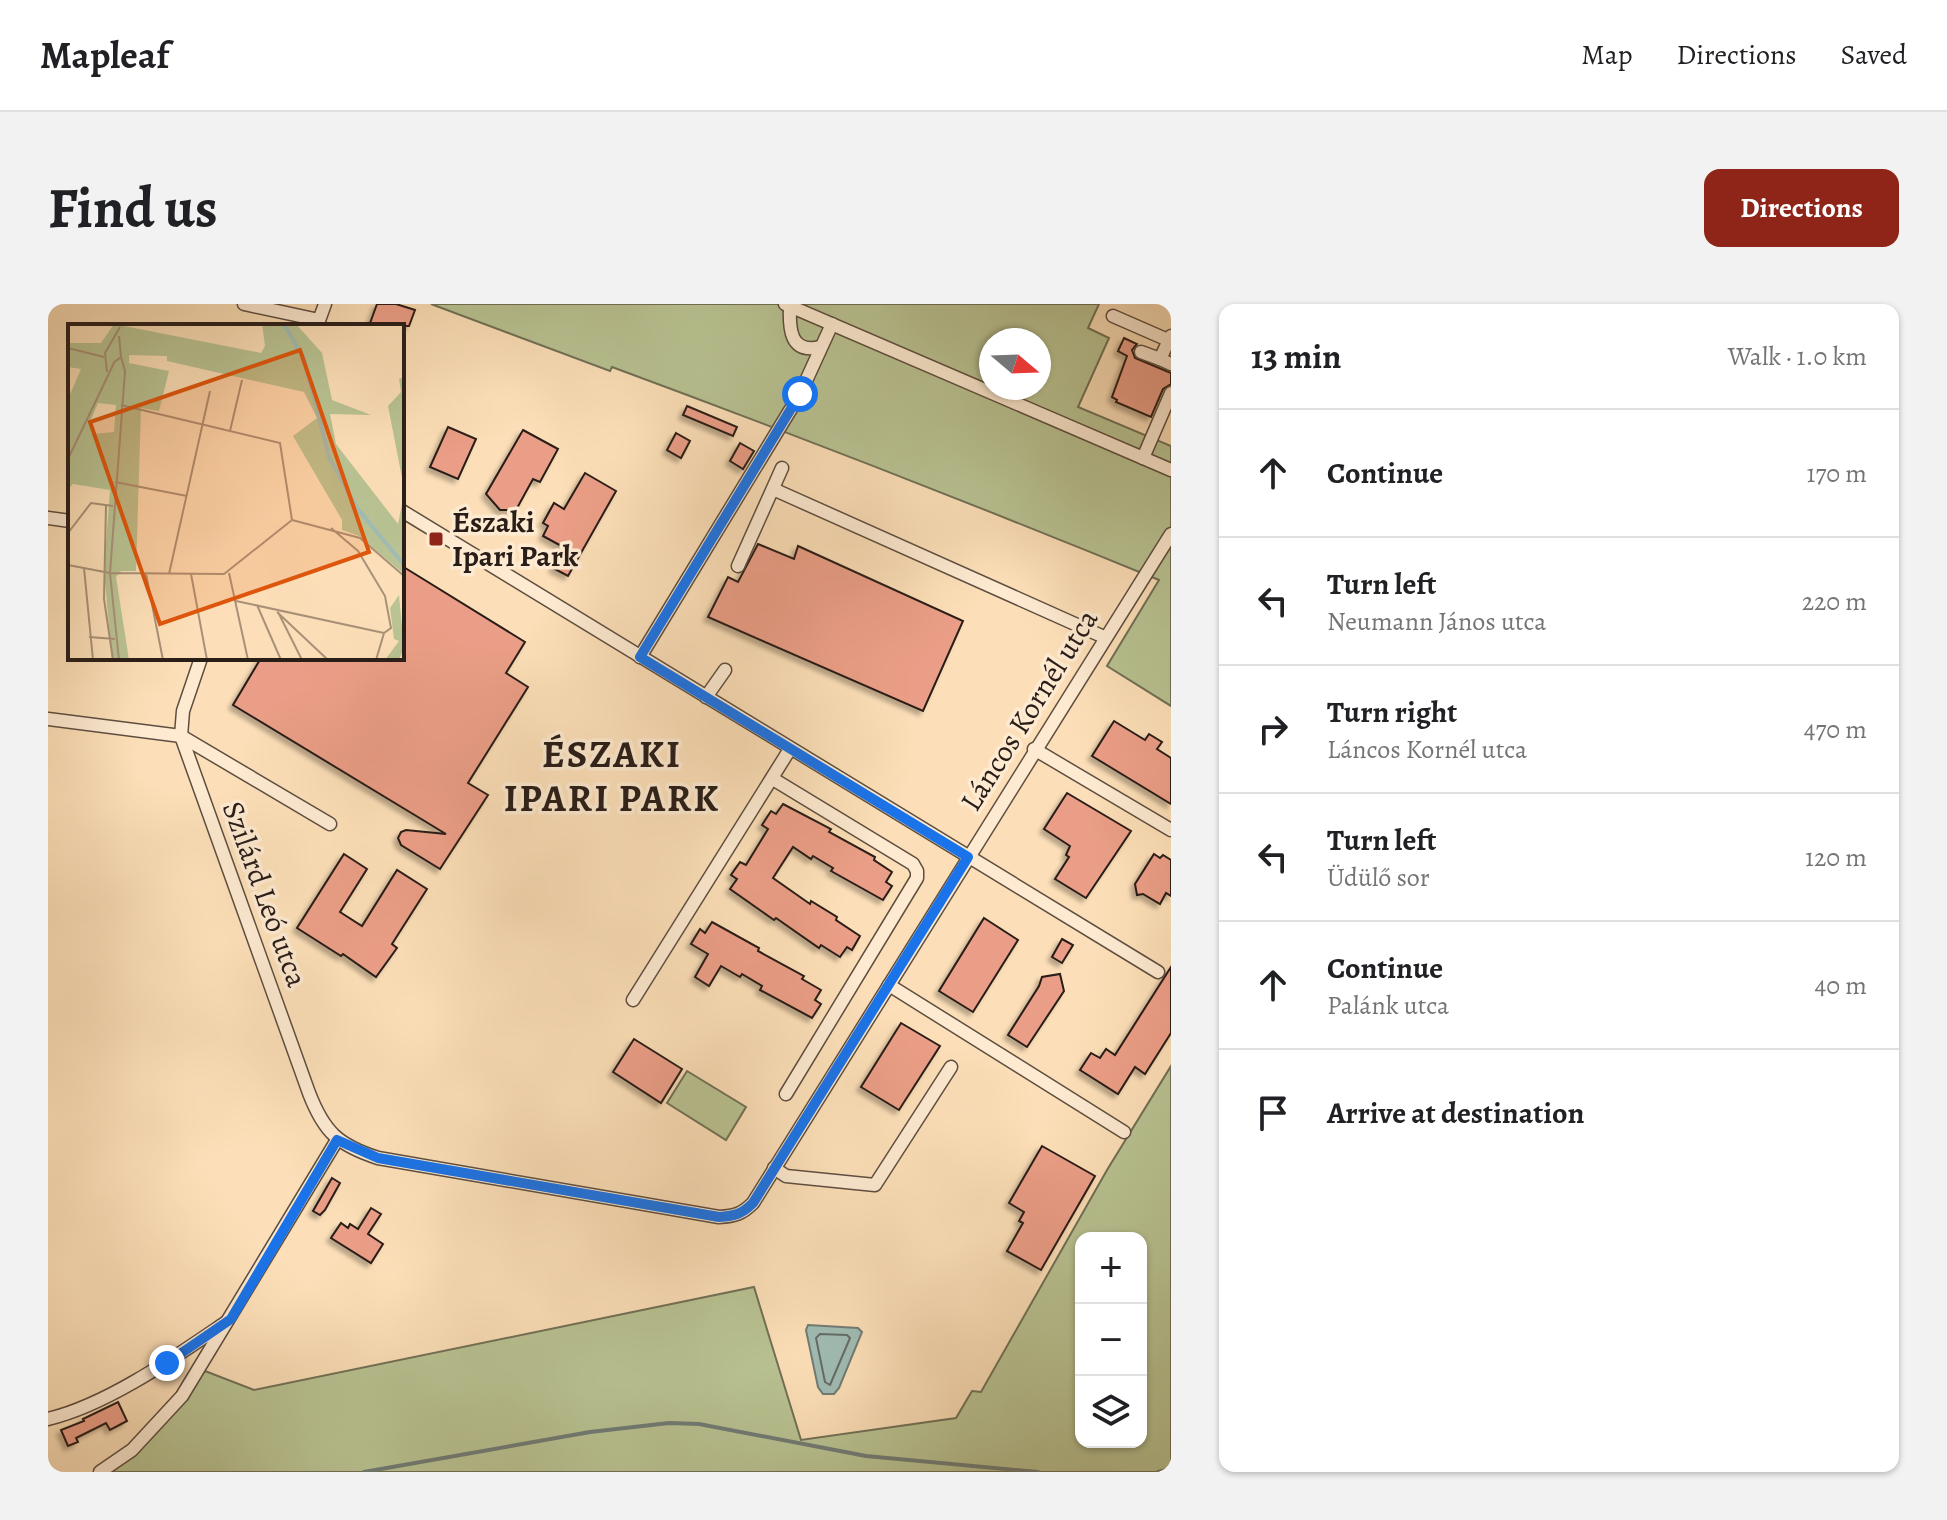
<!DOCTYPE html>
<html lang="en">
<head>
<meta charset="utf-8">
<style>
  body { margin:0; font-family:Alegreya,serif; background:#f2f2f2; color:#202124 }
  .controls { position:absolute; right:24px; bottom:24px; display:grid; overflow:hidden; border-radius:16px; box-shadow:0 2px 6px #0004 }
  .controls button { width:72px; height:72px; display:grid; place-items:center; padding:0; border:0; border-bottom:2px solid #e0e0e0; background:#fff; color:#202124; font:40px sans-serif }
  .compass { position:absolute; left:931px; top:24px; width:72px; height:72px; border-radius:50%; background:#fff; box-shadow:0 2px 6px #0004; rotate:109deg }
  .stop { position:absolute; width:24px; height:24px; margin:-18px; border:6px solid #1a73e8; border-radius:50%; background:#fff }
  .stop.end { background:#1a73e8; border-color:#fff; box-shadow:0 2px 8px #0008 }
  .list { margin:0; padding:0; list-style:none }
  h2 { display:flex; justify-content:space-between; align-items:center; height:104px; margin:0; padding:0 32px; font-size:34px }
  h2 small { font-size:26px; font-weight:400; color:#757577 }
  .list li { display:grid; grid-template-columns:52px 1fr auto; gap:24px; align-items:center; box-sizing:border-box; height:128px; padding:0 32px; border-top:2px solid #e0e0e0 }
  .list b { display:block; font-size:30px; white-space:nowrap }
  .list p { margin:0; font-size:26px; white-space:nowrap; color:#757577 }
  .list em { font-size:26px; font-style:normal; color:#757577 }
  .icon { flex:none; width:44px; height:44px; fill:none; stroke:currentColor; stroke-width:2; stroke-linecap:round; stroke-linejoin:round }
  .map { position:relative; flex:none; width:1123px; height:1168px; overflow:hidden; border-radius:16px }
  header { display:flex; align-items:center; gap:48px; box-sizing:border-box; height:112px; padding:0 40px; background:#fff; border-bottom:2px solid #e0e0e0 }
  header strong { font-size:38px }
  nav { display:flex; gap:44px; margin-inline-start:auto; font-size:28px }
  .intro { display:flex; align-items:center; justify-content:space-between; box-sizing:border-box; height:192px; padding:0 48px }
  h1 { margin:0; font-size:56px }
  .button { padding:20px 36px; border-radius:16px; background:#8f2418; color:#fff; font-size:28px; font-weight:700 }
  main { display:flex; gap:48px; padding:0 48px }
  aside { flex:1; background:#fff; border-radius:16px; box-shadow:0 2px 6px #0004 }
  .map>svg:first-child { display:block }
  .green { fill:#b9c393; stroke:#717056; stroke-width:2; fill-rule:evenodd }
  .water { fill:#a0bcb4; stroke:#707c76; stroke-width:2 }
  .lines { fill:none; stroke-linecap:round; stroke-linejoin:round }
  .shore { stroke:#646c66; stroke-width:2 }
  .stream { stroke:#707c76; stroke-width:4 }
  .building { fill:#eb9e87; stroke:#291d18; stroke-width:2; filter:url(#shadow) }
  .minor-casing { stroke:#5e4e40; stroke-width:15 }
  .minor { stroke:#fdead1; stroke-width:12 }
  .route { stroke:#1a73e8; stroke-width:10 }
  .poi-dot { fill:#8f2418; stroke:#fdead1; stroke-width:3 }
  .labels { text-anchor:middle; stroke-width:7; stroke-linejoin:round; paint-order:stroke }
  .poi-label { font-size:30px; font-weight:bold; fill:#291d18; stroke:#fdead1; text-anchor:start }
  .street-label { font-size:30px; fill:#291d18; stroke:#fdead1 }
  .district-label { font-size:38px; font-weight:bold; letter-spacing:2px; fill:#291d18; stroke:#fdead1 }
  .inset-river { fill:none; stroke:#a0bcb4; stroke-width:4 }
  .inset-road { fill:none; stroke:#a89178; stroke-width:2 }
  .view { fill:#de560d; fill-opacity:0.15; stroke:#de560d; stroke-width:4 }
  .inset-edge { fill:none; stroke:#291d18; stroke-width:4 }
</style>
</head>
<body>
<header>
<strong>Mapleaf</strong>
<nav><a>Map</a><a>Directions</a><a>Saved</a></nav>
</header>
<div class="intro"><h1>Find us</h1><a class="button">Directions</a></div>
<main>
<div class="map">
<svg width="1123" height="1168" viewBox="0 0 1123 1168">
  <defs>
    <filter id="shadow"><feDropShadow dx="-4" dy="4" stdDeviation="2" flood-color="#0004"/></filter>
  </defs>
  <rect width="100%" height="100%" fill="#fcdfb8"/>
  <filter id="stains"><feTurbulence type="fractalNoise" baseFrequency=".0025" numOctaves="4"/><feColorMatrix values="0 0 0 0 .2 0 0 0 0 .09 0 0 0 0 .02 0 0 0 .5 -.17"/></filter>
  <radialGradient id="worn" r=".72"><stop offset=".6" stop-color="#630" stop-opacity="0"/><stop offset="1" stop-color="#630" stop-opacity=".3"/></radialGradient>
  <g class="green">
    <path d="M383 0H1051L1040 24 1061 34 1030 103 1123 142V402L1059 362 1111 276C930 202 748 131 564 63L562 67ZM943 36H991V84H943Z"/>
    <path d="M1123 762V1168H52L95 1140 157 1067 206 1086 706 983 753 1136 908 1114 924 1087 933 1088 1059 866ZM1033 934H1093V1138H1033Z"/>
    <polygon points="639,767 698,803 678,836 619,799"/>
  </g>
  <polygon class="water" points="760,1021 810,1024 814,1028 791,1084 786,1090 775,1090 770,1083 758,1026"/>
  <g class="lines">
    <polygon class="shore" points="772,1030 799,1031 802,1034 782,1081 777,1078 768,1034"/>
    <g class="stream">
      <polyline points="316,1168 542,1128 621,1119 651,1120 818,1152 990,1168"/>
      <polyline points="1110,1168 1123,1165"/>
    </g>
  </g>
  <g class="building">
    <polygon points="329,0 348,0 367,6 361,22 321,22"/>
    <polygon points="1076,34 1089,40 1084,46 1087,54 1123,69 1123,80 1115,85 1103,113 1068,98 1069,96 1064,93 1079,52 1070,47"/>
    <polygon points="639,102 689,123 685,132 635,111"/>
    <polygon points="400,123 428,135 410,175 382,163"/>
    <polygon points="475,126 510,145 492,178 485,175 468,206 452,206 438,190"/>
    <polygon points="628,129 642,137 633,154 619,146"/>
    <polygon points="692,139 706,147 695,165 682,157"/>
    <polygon points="537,169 568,187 520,272 505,264 517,244 495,232 500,222 495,219 506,199 516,205"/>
    <polygon points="710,240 746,255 750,242 915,317 875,407 660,313 680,273 690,278"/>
    <polygon points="354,262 477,338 458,369 480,383 420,479 440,491 392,565 353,541 350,534 353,528 358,526 398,530 185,401 213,354 354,354"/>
    <polygon points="1066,417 1097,436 1101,430 1114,438 1109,445 1123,454 1123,500 1044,452"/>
    <polygon points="1019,489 1083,527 1038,594 1007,575 1021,553 1018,551 1022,542 996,525"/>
    <polygon points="735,500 783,525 781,528 827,553 826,556 844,568 838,578 844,582 835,596 783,567 785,564 765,552 763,555 745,543 725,574 762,600 763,597 789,613 788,616 812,632 804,646 799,643 792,653 773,641 771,644 728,614 726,616 682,585 689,575 683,571 692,558 698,561 720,525 714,521 723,507 728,510"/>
    <polygon points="296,550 319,565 292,608 314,622 349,566 379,585 344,640 349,644 328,673 295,650 293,652 249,624"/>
    <polygon points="1106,550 1112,554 1115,551 1123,556 1123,592 1118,589 1112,600 1095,590 1089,591 1087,580"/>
    <polygon points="936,614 970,636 925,708 891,687"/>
    <polygon points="664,618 711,644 710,647 756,672 754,675 773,686 767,696 773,700 764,714 712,686 714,682 694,670 692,673 673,662 661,682 647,673 660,650 643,640 652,625 657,629"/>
    <polygon points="1014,635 1025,641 1014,659 1004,653"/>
    <polygon points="1123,663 1123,729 1097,770 1087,763 1070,790 1032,766 1043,749 1052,754 1058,745 1067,751"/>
    <polygon points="1012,670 1016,687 979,743 960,731 991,682 994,673"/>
    <polygon points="853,719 892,742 851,806 813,783"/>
    <polygon points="586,735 634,765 613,799 565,768"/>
    <polygon points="994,842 1047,872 993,966 959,947 975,919 971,917 976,908 961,899"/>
    <polygon points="284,874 292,879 277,906 272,911 265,907"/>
    <polygon points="323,904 333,910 320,930 335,940 323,959 283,934 293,919 300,924 302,920 310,925"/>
    <polygon points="70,1098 79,1117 62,1126 58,1119 28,1134 30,1138 20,1142 13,1126 36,1117 35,1115"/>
  </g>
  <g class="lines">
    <defs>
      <g id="minor">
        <polyline points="196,0 271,16"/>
        <polyline points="737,0 1123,166"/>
        <path d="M742 2C741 25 742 50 772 43"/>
        <polyline points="1065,12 1120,36"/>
        <polyline points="269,22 277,0"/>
        <polyline points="1123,32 1112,55 1123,60"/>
        <polyline points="1093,48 1112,55"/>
        <polyline points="1095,154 1123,89"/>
        <polyline points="725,185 1056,333"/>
        <polyline points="354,207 1110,668"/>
        <polyline points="0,214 22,217"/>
        <polyline points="690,262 734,164"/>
        <polyline points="592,353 752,90 784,20"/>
        <path d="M153 354 135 407 133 432 261 789C276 828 290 841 330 854L671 913C687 912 694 910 705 899L1123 230"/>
        <polyline points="658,393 677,366"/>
        <polyline points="0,415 133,432 282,520"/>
        <polyline points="986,445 1123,526"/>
        <polyline points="725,475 865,560 869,567 869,574 738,790"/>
        <polyline points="841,681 1076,828"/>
        <polyline points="585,696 742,445"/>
        <polyline points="726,864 738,872 827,881 903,763"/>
        <path d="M0 1115C59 1101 127 1053 177 1019"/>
        <polyline points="52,1168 84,1146 134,1092 289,836"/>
      </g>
    </defs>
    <use href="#minor" class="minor-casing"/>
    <use href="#minor" class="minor"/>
  </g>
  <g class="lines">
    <path class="route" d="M119 1059 183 1015 289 836 330 854 671 913C687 912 694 910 705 899L920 553 592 353 752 90"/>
  </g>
  <rect class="poi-dot" x="380" y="227" width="16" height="16" rx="4"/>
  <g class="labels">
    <g class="poi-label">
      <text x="404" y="228">Északi<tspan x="404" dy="34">Ipari Park</tspan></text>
    </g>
    <g class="street-label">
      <text transform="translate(981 406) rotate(-58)" y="10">Láncos Kornél utca</text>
      <text transform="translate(217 590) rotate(70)" y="10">Szilárd Leó utca</text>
    </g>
    <g class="district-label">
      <text x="564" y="463">ÉSZAKI<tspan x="564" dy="44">IPARI PARK</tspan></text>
    </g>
  </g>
  <g transform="translate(20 20)">
    <rect width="336" height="336" fill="#fcdfb8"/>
    <path d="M46 0 193 29 197 22 194 0H228L254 29 264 76 303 91 262 90 268 120 330 200 336 170V250L291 212 274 206V196L225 112 249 94 236 68 99 37V32L61 31V39L101 47 91 87 73 84 68 247H53L48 253 61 336H44L36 246 42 166 5 160 0 165V75L13 45 0 43V19H33ZM30 79 48 81 46 108 24 110 21 100ZM336 53V164L320 82 333 68 331 55ZM331 271 336 324 331 336H317L331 317 326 315 322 284Z" fill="#b9c393" fill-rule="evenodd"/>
    <path class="inset-river" d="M216 0 236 35 261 133 289 184 336 241"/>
    <path class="inset-road" d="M0 24 36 33M45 39 53 33 51 12M39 48 37 29 52 3M53 81 212 119 224 196M162 107 174 56M0 135 46 39M47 158 119 172M38 181 36 275 45 336M224 196 292 214 336 252M263 204 290 227 317 272 323 304 316 309 308 336M0 209 23 179 45 182M0 241 42 249 156 250 224 196M16 244 25 336M161 249 180 336M78 250 95 336M101 250 142 67M123 250 139 336M168 277 316 309M189 281 213 336M209 288 260 336M210 288 234 336M21 313 47 315M51 336 42 249 57 47 53 33"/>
    <path class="view" d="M232 26 301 228 92 300 22 98Z"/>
    <rect width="336" height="336" class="inset-edge"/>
  </g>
  <rect width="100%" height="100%" filter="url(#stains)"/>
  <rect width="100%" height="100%" fill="url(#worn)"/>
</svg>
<div class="controls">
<button>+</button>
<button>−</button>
<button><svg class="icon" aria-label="layers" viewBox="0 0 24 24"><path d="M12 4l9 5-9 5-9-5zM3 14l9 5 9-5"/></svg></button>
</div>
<svg class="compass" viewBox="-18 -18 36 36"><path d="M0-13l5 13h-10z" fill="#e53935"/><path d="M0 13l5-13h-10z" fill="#757577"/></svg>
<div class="stop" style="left:752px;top:90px"></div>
<div class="stop end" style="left:119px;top:1059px"></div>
</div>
<aside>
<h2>13 min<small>Walk · 1.0 km</small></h2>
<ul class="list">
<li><svg class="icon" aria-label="ahead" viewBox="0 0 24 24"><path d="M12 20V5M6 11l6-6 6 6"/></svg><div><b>Continue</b></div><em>170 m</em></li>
<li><svg class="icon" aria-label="left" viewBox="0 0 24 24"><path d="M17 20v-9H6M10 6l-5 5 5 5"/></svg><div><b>Turn left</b><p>Neumann János utca</p></div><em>220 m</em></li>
<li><svg class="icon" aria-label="right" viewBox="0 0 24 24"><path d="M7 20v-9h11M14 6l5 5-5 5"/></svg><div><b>Turn right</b><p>Láncos Kornél utca</p></div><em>470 m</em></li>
<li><svg class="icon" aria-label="left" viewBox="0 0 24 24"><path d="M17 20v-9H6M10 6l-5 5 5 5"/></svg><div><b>Turn left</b><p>Üdülő sor</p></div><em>120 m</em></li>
<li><svg class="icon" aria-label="ahead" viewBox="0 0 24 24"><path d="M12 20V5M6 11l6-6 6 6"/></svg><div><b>Continue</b><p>Palánk utca</p></div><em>40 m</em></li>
<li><svg class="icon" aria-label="arrive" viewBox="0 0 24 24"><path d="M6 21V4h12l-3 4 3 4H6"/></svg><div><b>Arrive at destination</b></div></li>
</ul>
</aside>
</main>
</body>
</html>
